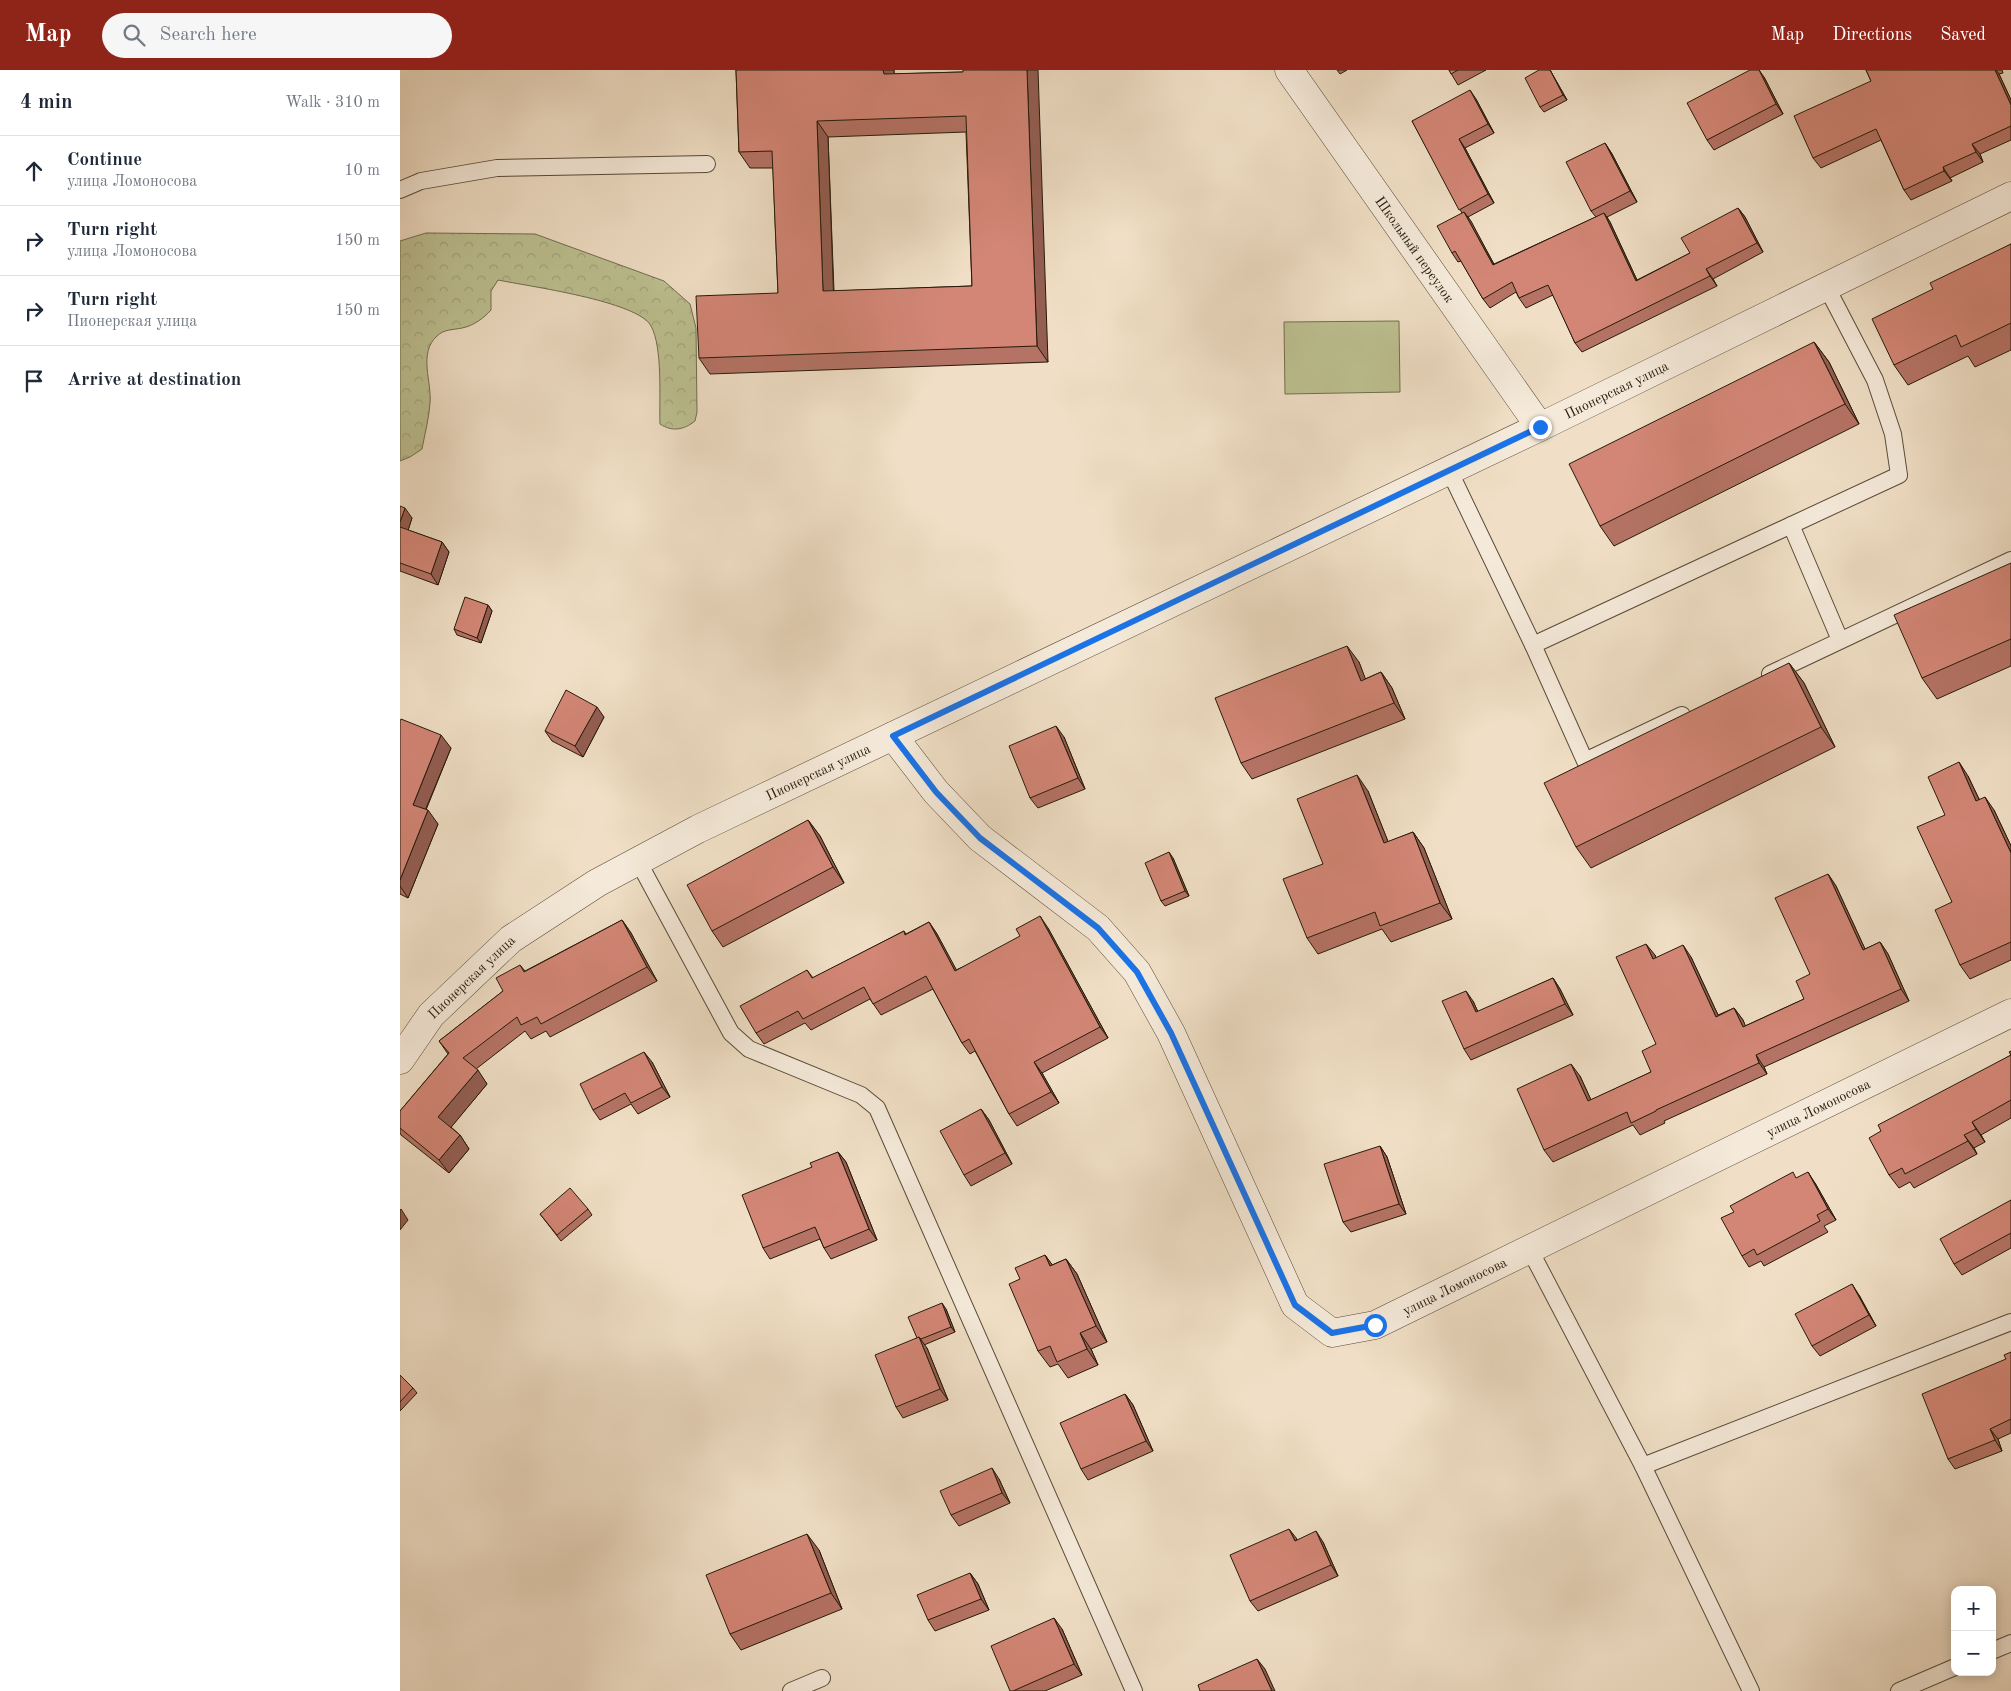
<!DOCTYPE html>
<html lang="en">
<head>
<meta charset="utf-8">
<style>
  body { margin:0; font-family:"Old Standard TT",serif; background:#f6f6f7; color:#1f2937 }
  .controls { position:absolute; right:15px; bottom:15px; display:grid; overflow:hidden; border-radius:10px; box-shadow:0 2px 12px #0003 }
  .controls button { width:45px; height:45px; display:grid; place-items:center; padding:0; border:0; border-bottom:1px solid #e0e1e3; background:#fff; color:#1f2937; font:25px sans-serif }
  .stop { position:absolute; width:15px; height:15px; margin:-11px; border:4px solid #1a73e8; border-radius:50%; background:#fff }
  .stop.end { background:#1a73e8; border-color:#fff; box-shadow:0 1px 5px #0008 }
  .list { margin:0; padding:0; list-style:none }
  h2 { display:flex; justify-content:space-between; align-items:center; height:65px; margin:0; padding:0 20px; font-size:21px }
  h2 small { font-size:16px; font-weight:400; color:#747a83 }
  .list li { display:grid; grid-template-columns:32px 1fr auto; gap:15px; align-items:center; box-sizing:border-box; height:70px; padding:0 20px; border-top:1px solid #e0e1e3 }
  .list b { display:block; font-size:19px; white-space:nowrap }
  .list p { margin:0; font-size:16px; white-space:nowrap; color:#747a83 }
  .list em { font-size:16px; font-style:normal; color:#747a83 }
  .icon { flex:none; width:28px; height:28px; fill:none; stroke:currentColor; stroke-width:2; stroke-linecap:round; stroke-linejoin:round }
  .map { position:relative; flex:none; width:1611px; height:1621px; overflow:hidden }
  header { display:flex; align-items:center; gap:30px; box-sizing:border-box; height:70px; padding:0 25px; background:#8f2418; color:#fff }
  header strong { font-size:24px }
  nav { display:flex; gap:28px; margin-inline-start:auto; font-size:18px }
  .search { width:350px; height:45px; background:#f6f6f7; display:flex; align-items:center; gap:12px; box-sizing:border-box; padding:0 18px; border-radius:28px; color:#747a83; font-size:19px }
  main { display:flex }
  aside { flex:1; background:#fff }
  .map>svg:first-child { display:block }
  .forest { fill:url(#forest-crowns); stroke:#726e4e }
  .park { fill:#bdc192; stroke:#726e4e }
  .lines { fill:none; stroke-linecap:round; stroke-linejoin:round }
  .service-casing { stroke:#584b38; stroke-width:18 }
  .minor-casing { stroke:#584b38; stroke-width:29 }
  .service { stroke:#f5eada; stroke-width:16 }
  .minor { stroke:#f5eada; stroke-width:28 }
  .wall { fill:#b57365; stroke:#261a09; fill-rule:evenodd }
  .shaded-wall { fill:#945e53; stroke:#261a09 }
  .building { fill:#d38676; stroke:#261a09; fill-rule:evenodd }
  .route { stroke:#1a73e8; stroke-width:6 }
  .labels { text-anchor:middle; stroke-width:4; stroke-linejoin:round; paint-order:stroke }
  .street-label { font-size:14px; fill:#261a09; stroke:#f5eada }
</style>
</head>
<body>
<header>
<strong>Map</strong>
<div class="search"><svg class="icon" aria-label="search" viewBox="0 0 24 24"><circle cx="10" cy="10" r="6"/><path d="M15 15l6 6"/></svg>Search here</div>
<nav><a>Map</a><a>Directions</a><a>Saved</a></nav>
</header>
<main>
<aside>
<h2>4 min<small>Walk · 310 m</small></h2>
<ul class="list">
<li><svg class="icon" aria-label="ahead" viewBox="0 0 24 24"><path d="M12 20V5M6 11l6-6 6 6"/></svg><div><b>Continue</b><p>улица Ломоносова</p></div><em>10 m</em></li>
<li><svg class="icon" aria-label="right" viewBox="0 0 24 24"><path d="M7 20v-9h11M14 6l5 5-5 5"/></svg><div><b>Turn right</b><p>улица Ломоносова</p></div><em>150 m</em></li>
<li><svg class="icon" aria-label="right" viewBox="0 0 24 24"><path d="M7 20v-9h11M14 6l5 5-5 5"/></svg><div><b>Turn right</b><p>Пионерская улица</p></div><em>150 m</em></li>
<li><svg class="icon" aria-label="arrive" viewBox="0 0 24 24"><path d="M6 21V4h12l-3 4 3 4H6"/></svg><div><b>Arrive at destination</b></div></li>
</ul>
</aside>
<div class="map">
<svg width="1611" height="1621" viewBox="0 0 1611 1621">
  <defs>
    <pattern id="forest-crowns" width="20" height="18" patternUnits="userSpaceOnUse" patternTransform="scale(1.25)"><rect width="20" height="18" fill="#bdc192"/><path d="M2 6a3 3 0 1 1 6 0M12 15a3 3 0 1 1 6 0" fill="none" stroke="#a2a57d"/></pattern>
  </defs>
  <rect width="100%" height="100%" fill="#f0dfc6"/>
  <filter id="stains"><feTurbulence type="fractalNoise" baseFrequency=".004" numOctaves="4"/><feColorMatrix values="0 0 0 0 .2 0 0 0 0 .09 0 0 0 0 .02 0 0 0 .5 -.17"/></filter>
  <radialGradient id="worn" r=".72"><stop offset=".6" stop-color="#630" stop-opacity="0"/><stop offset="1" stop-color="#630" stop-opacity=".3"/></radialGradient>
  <path class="forest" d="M26 163 135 164 264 211 290 234 296 258 297 342 295 351C284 360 272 362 260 354 259 328 263 278 251 256 238 231 127 216 98 210L91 221V240C84 248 73 256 62 258 53 260 44 259 37 266 18 283 32 312 30 333 29 348 25 363 22 379L10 387 0 391V171Z"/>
  <polygon class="park" points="999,251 1000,322 885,324 884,252"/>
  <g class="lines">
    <defs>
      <g id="service">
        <polyline points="0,120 21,111 97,98 307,94"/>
        <polyline points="1049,400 1133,575 1499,405 1493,364 1475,310 1426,216"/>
        <polyline points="1391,455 1440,570"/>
        <polyline points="1133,575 1185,691 1282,645"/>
        <polyline points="1370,604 1611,490"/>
        <polyline points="238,791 331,963 349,979 461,1025 477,1038 734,1621"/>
        <polyline points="1130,1180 1243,1396 1351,1621"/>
        <polyline points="1243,1396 1611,1252"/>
        <polyline points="1592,1581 1611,1573"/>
        <polyline points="391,1621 422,1608"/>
        <polyline points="1499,1621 1555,1597"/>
      </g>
      <g id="minor">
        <path id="s1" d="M889 0 1140 357"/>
        <path id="s2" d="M493 666 536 722 580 768 698 858 737 902 771 963 895 1235 932 1263 975 1255 1611 943"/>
        <path id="s3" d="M0 990 31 945 111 869 197 813 298 759 1140 357 1611 126"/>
      </g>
    </defs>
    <use href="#service" class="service-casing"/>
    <use href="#minor" class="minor-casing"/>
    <use href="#service" class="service"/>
    <use href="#minor" class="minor"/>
  </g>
  <g class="wall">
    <path d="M336 0H494V4L563 2 648 292 310 304 299 288 378 223 373 98H350L339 82ZM566 62 572 216 434 221 428 67Z"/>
    <polygon points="937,0 947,0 940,4"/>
    <polygon points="1049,0 1086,0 1058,15"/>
    <polygon points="1139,0 1150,0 1167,30 1144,42 1140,37"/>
    <polygon points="1466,0 1602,0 1603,3 1599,4 1611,30 1611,70 1580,84 1583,92 1550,108 1552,111 1511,130 1504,120 1481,70 1421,98 1413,88 1471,11"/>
    <polygon points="1364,7 1383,44 1314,80 1307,70"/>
    <polygon points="1076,29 1094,63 1065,78 1094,133 1068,147 1094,194 1196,147 1191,141 1205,73 1212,84 1237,132 1207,147 1210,152 1237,210 1290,183 1338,138 1345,147 1363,182 1313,209 1317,216 1182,282 1175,273 1153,225 1126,238 1119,228 1116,222 1090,238 1083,229 1061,191 1058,192 1052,183 1062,143 1012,51"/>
    <polygon points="1611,174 1611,280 1575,297 1568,286 1508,315 1494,295 1533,219"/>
    <polygon points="1414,272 1429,292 1459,354 1214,476 1200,456"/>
    <polygon points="0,436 12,448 8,460 42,472 49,482 38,515 0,501"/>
    <polygon points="1611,493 1611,596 1537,629 1522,608"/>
    <polygon points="88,535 92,541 81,573 57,565 54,559"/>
    <polygon points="959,592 965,609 981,602 992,618 1005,649 852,709 841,693"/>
    <polygon points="1389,593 1404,613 1435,677 1191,798 1176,777"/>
    <polygon points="204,647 183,687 152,671 145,661"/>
    <polygon points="0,651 51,678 26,740 38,754 8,828 0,824"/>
    <polygon points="664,667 685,719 638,738 630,728"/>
    <polygon points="1568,706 1579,729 1594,740 1611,776 1611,890 1570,909 1560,895 1552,832 1545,745"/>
    <polygon points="968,721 988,772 1013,762 1024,778 1052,849 991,872 982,859 918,884 907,868 923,794"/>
    <polygon points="408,750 420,766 444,813 323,877 312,861"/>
    <polygon points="773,788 789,826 765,836 761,831"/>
    <polygon points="1428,804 1436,816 1465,879 1480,872 1488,884 1509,931 1364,997 1367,1004 1264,1051 1265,1053 1240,1065 1233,1055 1153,1092 1144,1080 1180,1006 1191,1030 1251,1002 1256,974 1255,885 1256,888 1291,887 1318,945 1334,938 1343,950 1345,956 1404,929 1410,904"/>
    <polygon points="222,850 231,863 257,911 150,967 146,961 131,969 125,961 76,999 87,1014 51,1057 60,1065 69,1079 49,1103 1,1065 0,1063 0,1041 48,984 39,971 103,921 120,895 125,901"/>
    <polygon points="529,852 537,864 556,900 648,858 708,968 642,1003 659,1033 617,1056 609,1044 575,981 570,984 562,973 533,919 481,945 470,929 411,960 405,953 364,974 356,963 407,900 413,908 504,861 506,864"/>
    <polygon points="1153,908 1160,919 1173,945 1071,990 1064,979 1073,931 1078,942"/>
    <polygon points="1611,981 1611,1048 1581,1065 1585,1072 1574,1078 1577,1084 1514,1118 1510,1112 1499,1118 1489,1105 1481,1061 1611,985"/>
    <polygon points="252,992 270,1027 238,1044 231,1034 200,1050 193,1040"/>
    <polygon points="581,1039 589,1050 612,1094 571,1116 564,1105"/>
    <polygon points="980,1076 987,1087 1006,1144 951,1162 943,1152"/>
    <polygon points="438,1082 446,1092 477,1170 431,1189 424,1178 420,1169 370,1189 363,1178 412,1097"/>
    <polygon points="1397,1108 1415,1113 1436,1150 1424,1156 1428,1162 1364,1196 1361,1191 1349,1197 1342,1186"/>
    <polygon points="1611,1130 1611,1178 1562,1205 1554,1194"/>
    <polygon points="188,1139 192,1145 161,1171 140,1144"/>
    <polygon points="645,1185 652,1195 666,1189 677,1204 707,1272 691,1279 698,1295 668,1308 658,1294 650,1297 638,1281 620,1209"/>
    <polygon points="1459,1225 1476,1256 1420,1286 1412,1276"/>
    <polygon points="546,1239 555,1262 524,1275 527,1278 548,1330 503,1348 496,1337 517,1268"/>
    <polygon points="1611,1282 1611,1363 1598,1369 1602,1381 1555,1399 1548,1389 1606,1289"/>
    <polygon points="0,1305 13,1318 17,1323 0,1341"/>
    <polygon points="725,1324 733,1335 753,1381 688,1410 681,1399"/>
    <polygon points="599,1409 610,1433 559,1456 551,1445"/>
    <polygon points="897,1470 923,1472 938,1506 858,1541 850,1531"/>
    <polygon points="419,1480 442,1539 341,1580 330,1564"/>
    <polygon points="570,1503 578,1514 589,1540 535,1561 528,1550"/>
    <polygon points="662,1559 682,1605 645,1621 610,1621"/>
  </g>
  <g class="shaded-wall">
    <polygon points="483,0 494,0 495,20 484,4"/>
    <polygon points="627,0 638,0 648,292 637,276"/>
    <polygon points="1150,0 1167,30 1163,25"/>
    <polygon points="1359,0 1364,7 1383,44 1376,34"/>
    <polygon points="1595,0 1596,0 1599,4 1611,30 1611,35"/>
    <polygon points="1070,20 1076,29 1094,63 1088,54"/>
    <polygon points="417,51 428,67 434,237 423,221"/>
    <polygon points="1059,69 1065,78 1094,133 1088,124"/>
    <polygon points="1205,73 1212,84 1237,132 1230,121"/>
    <polygon points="1572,74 1580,84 1583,92 1576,82"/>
    <polygon points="1543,97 1550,108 1552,111 1544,101"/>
    <polygon points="1338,138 1345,147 1363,182 1357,173"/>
    <polygon points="1064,142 1071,151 1099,204 1093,195"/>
    <polygon points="1204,143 1210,152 1242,221 1236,211"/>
    <polygon points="1306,199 1313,209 1317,216 1310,206"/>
    <polygon points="1414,272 1429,292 1459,354 1445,334"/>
    <polygon points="5,438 12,448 6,467 0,459 0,452"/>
    <polygon points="42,472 49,482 38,515 31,504"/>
    <polygon points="88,535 92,541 81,573 77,568"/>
    <polygon points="947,576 959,592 972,626 961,611"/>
    <polygon points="1389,593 1404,613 1435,677 1421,657"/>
    <polygon points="981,602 992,618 1005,649 994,633"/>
    <polygon points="197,637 204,647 183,687 175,676"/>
    <polygon points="656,656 664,667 685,719 678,708"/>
    <polygon points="41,665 51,678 22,748 13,735"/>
    <polygon points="1559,692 1568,706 1586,744 1576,731"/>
    <polygon points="957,705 968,721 995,789 984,773"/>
    <polygon points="1585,727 1594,740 1611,776 1611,783"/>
    <polygon points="28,740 38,754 8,828 0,816 0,810"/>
    <polygon points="408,750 420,766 444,813 433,797"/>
    <polygon points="1013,762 1024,778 1052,849 1040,833"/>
    <polygon points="769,782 773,788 789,826 785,821"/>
    <polygon points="1428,804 1436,816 1471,892 1463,880"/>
    <polygon points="640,846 648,858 708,968 700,957"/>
    <polygon points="222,850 231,863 257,911 247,897"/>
    <polygon points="529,852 537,864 563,912 555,901"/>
    <polygon points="1480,872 1488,884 1509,931 1501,919"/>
    <polygon points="1246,874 1255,885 1262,901 1253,889"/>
    <polygon points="1283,875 1291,887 1324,958 1316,947"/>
    <polygon points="1153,908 1160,919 1173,945 1165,934"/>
    <polygon points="1066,921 1073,931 1083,953 1076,942"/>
    <polygon points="1334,938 1343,950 1351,969 1343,957"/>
    <polygon points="244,982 252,992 270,1027 262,1017"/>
    <polygon points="1356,985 1364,997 1367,1004 1359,993"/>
    <polygon points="634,992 642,1003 659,1033 651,1022"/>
    <polygon points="1171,994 1180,1006 1197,1043 1188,1031"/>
    <polygon points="78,1000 87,1014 48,1061 38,1047"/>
    <polygon points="581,1039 589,1050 612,1094 605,1083"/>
    <polygon points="1572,1052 1581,1065 1585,1072 1576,1059"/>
    <polygon points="60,1065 69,1079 49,1103 39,1090"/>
    <polygon points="1564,1065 1574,1078 1577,1084 1568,1071"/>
    <polygon points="980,1076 987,1087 1006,1144 999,1134"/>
    <polygon points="438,1082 446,1092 477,1170 469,1159"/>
    <polygon points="1408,1102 1415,1113 1436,1150 1428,1139"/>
    <polygon points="1,1139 8,1150 0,1160 0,1140"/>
    <polygon points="645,1185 657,1201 650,1196"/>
    <polygon points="666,1189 677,1204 707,1272 696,1256"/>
    <polygon points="1452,1214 1459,1225 1476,1256 1469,1245"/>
    <polygon points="542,1233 546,1239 555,1262 551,1257"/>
    <polygon points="680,1263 691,1279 698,1295 687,1279"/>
    <polygon points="519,1267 527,1278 548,1330 540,1319"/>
    <polygon points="725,1324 733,1335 753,1381 746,1371"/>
    <polygon points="1590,1359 1598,1369 1602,1381 1595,1370"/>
    <polygon points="592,1398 599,1409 610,1433 602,1423"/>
    <polygon points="889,1459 897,1469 895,1471"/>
    <polygon points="916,1461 923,1472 938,1506 931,1495"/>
    <polygon points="407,1464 419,1480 442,1539 431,1523"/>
    <polygon points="570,1503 578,1514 589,1540 581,1529"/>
    <polygon points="654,1548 662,1559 682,1605 674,1594"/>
    <polygon points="857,1589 865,1599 875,1621 872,1621"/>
  </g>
  <g class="building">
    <path d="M336 0H483L484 4 563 2V0H627L637 276 299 288 296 226 378 223 372 81 339 82ZM566 46 572 216 423 221 417 51Z"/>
    <polygon points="1049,0 1058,0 1051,4"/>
    <polygon points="1139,0 1150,0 1163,25 1140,37 1125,8"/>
    <polygon points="1350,0 1359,0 1376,34 1307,70 1287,33"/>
    <polygon points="1466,0 1595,0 1611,35 1611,56 1572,74 1576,82 1543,97 1544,101 1504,120 1476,59 1413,88 1394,46 1471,11"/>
    <polygon points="1070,20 1088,54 1059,69 1088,124 1059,140 1012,51"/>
    <polygon points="1205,73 1230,121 1191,141 1166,92"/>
    <polygon points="1338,138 1357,173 1306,199 1310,206 1175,273 1148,215 1119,228 1112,212 1083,229 1055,181 1052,183 1037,156 1064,142 1093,195 1204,143 1236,211 1290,183 1281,168"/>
    <polygon points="1611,174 1611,253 1561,277 1556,265 1494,295 1472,249 1533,219 1530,213"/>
    <polygon points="1414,272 1445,334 1200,456 1169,394"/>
    <polygon points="0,436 5,438 0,452"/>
    <polygon points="0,457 42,472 31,504 0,493"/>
    <polygon points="1611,493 1611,569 1522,608 1494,545"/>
    <polygon points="65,527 88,535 77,568 54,559"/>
    <polygon points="947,576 961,611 981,602 994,633 841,693 815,628"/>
    <polygon points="1389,593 1421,657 1176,777 1144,713"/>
    <polygon points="166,620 197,637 175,676 145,661"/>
    <polygon points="1,649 41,665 13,735 28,740 0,810 0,651"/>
    <polygon points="656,656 678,708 630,728 609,676"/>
    <polygon points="1559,692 1576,731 1585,727 1611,783 1611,872 1560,895 1535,840 1552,832 1517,757 1545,745 1528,707"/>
    <polygon points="957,705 984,773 1013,762 1040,833 980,856 975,842 907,868 883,809 923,794 897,729"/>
    <polygon points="408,750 433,797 312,861 287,815"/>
    <polygon points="769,782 785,821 761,831 745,793"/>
    <polygon points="1428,804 1463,880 1480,872 1501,919 1356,985 1359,993 1256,1040 1256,1041 1231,1053 1227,1042 1144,1080 1117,1019 1171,994 1188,1031 1251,1002 1242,981 1256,974 1216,887 1246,874 1253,889 1283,875 1316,947 1334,938 1343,957 1404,929 1396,911 1410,904 1375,828"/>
    <polygon points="640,846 700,957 634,992 651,1022 609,1044 569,969 562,973 526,906 473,934 464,917 403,949 398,941 356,963 340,936 407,900 412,908 504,861 505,865 529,852 555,901 620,866 616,859"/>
    <polygon points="222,850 247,897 141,954 137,947 121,955 117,947 63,988 78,1000 38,1047 60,1065 39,1090 0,1058 0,1041 49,983 39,971 103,921 96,908 120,895 124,902"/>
    <polygon points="1153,908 1165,934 1064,979 1042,931 1066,921 1076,942"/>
    <polygon points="1611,981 1611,1030 1572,1052 1576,1059 1564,1065 1568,1071 1505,1104 1502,1098 1489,1105 1469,1068 1481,1061 1478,1055 1611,985 1609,982"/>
    <polygon points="244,982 262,1017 231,1033 225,1023 193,1040 180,1014"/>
    <polygon points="581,1039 605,1083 564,1105 540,1061"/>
    <polygon points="980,1076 999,1134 943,1152 924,1094"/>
    <polygon points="438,1082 469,1159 424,1178 415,1157 363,1178 342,1125 412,1097 410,1093"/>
    <polygon points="1393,1102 1396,1108 1408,1102 1428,1139 1417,1145 1420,1151 1357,1185 1354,1179 1342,1186 1321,1148 1334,1142 1330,1136"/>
    <polygon points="170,1118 188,1139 157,1165 140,1144"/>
    <polygon points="1611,1130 1611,1163 1554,1194 1540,1169"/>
    <polygon points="645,1185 650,1196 666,1189 696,1256 680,1263 687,1279 657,1292 650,1276 638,1281 609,1214 620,1209 615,1198"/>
    <polygon points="1452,1214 1469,1245 1412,1276 1395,1244"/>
    <polygon points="542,1233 551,1257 521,1269 519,1267 517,1268 508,1247"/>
    <polygon points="519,1267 540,1319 496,1337 475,1285"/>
    <polygon points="1611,1282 1611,1349 1590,1359 1595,1370 1548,1389 1522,1324 1606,1289 1604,1285"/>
    <polygon points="0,1305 13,1318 0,1332"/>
    <polygon points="725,1324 746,1371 681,1399 660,1353"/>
    <polygon points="592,1398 602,1423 551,1445 540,1421"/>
    <polygon points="889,1459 895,1471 916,1461 931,1495 850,1531 830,1485"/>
    <polygon points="407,1464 431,1523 330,1564 306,1505"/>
    <polygon points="570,1503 581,1529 528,1550 517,1525"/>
    <polygon points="654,1548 674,1594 613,1621 610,1621 591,1576"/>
    <polygon points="857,1589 872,1621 800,1621 798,1615"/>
  </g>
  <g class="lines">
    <polyline class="route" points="975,1255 932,1263 895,1235 771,963 737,902 698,858 580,768 536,722 493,666 1140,357"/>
  </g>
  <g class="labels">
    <g class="street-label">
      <text dy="5" stroke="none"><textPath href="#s1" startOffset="219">Школьный переулок</textPath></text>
      <text dy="5" stroke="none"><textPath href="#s3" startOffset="1400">Пионерская улица</textPath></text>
      <text dy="5" stroke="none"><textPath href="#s3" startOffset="515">Пионерская улица</textPath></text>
      <text dy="5" stroke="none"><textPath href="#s3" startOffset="110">Пионерская улица</textPath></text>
      <text dy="5" stroke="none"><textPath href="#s2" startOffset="1294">улица Ломоносова</textPath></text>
      <text dy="5" stroke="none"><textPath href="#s2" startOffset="889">улица Ломоносова</textPath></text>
    </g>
  </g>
  <rect width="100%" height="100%" filter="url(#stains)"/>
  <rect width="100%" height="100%" fill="url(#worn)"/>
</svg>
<div class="controls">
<button>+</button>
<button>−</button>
</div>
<div class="stop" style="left:975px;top:1255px"></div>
<div class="stop end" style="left:1140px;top:357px"></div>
</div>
</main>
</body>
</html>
